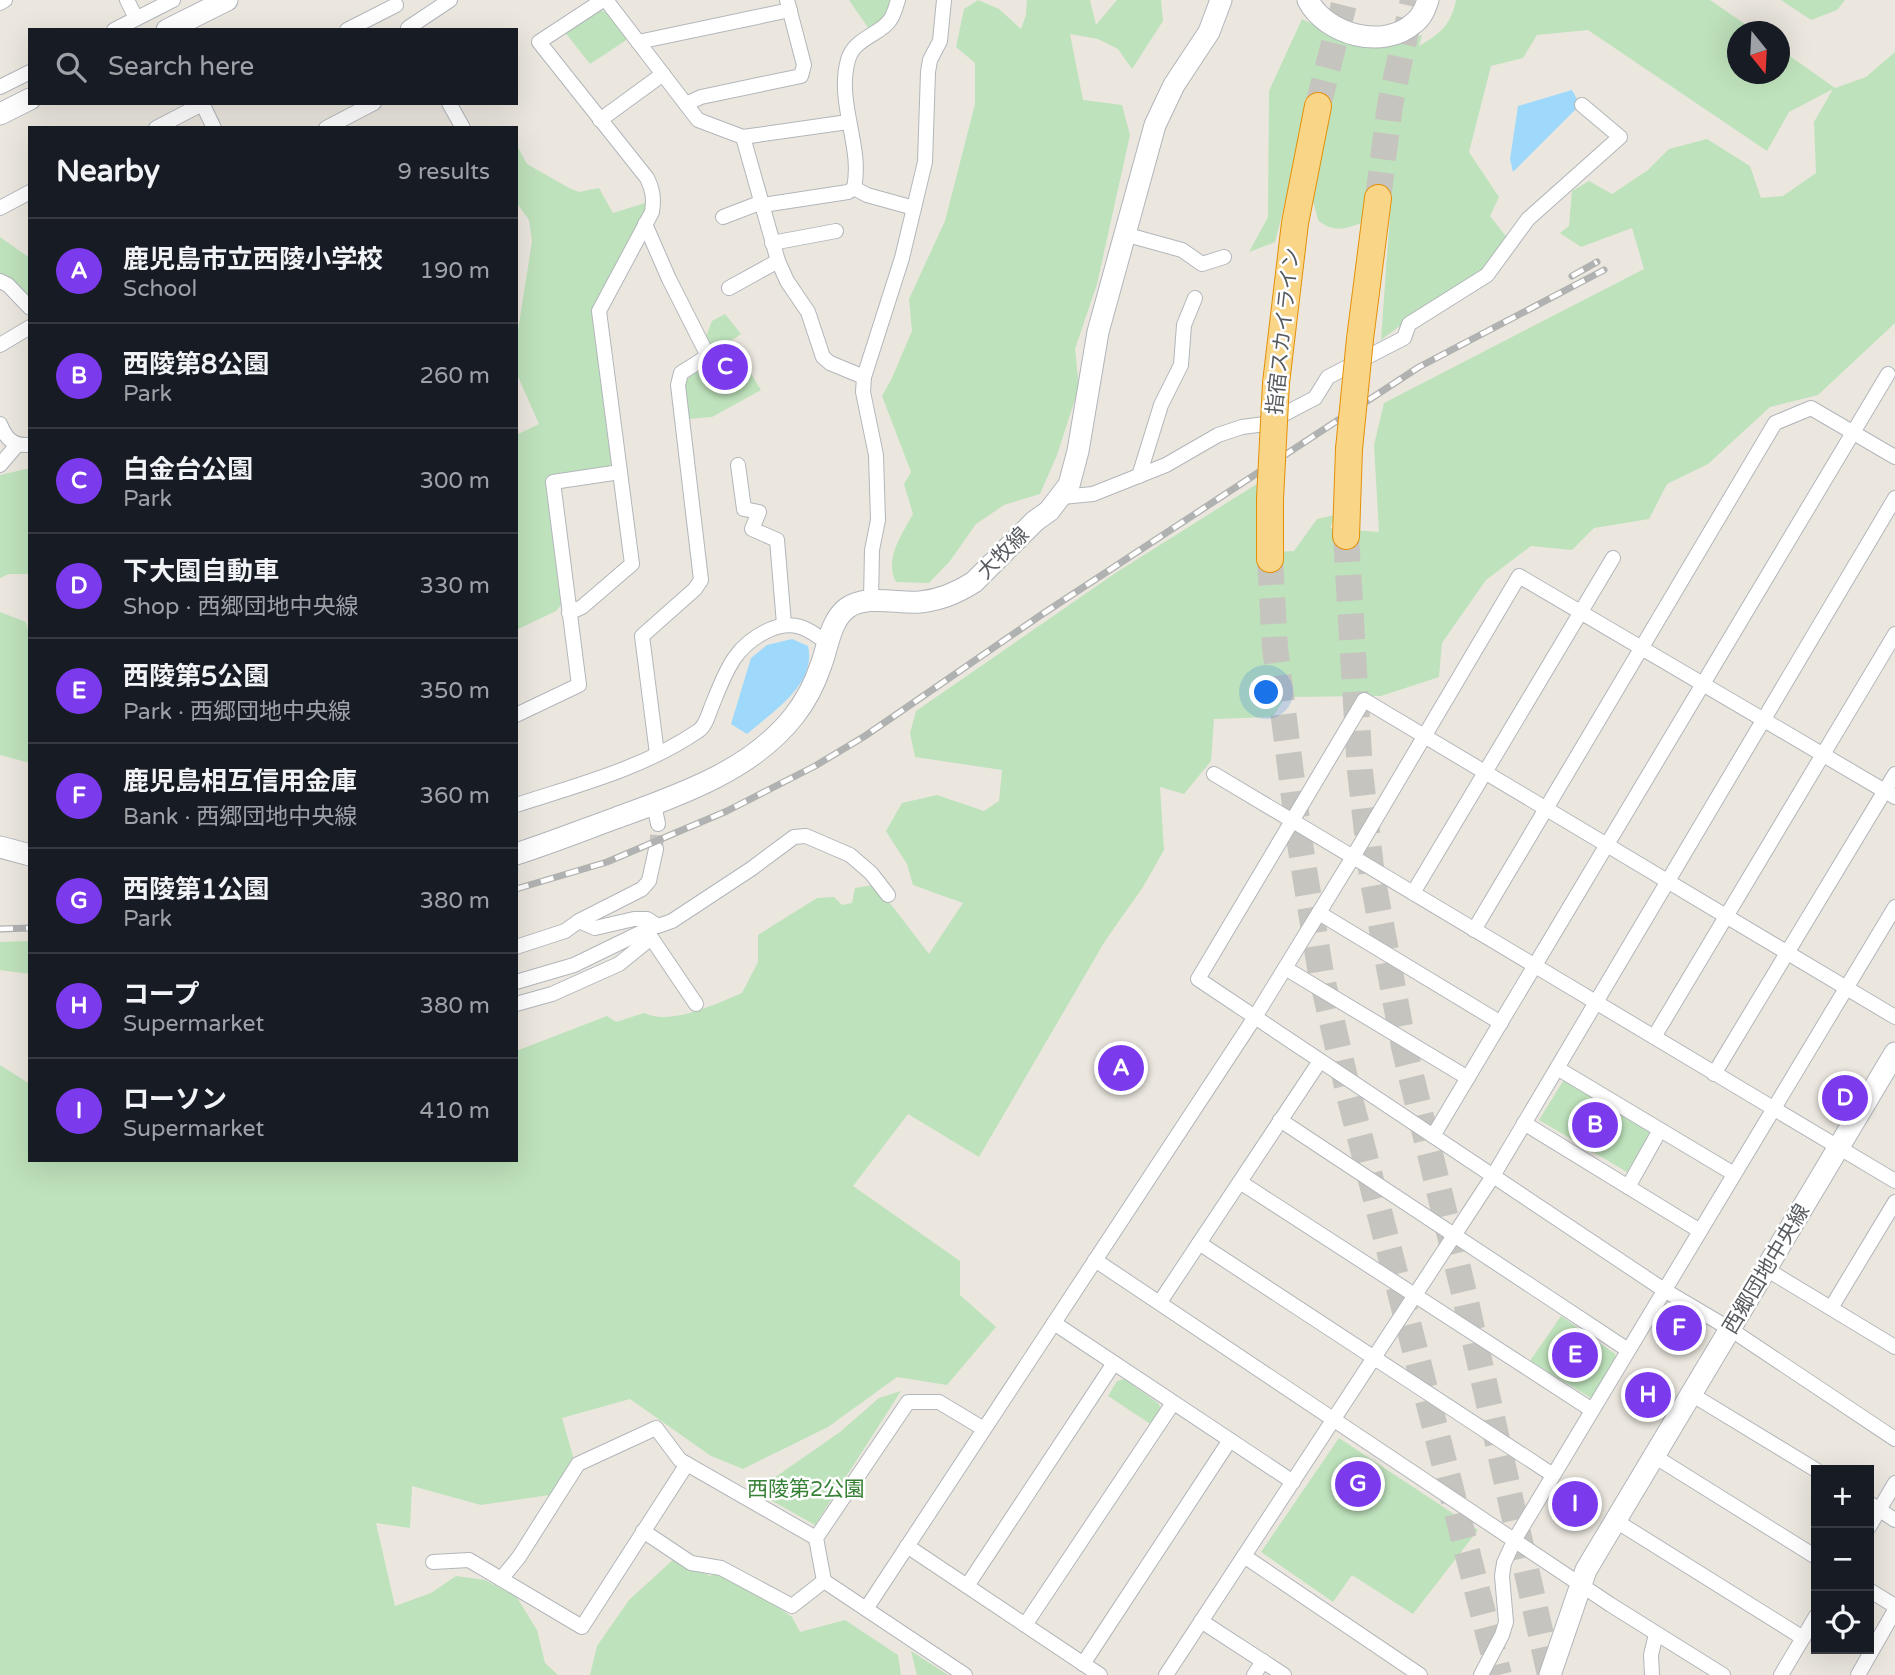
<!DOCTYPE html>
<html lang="en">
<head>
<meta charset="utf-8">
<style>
  body { margin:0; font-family:"Varela Round","Noto Sans JP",sans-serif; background:#20242c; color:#f1f3f6 }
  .controls { position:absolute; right:21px; bottom:21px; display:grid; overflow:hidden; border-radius:0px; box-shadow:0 7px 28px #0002 }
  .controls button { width:63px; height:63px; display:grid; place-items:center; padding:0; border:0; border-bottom:2px solid #363941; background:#171b24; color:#f1f3f6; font:35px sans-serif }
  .compass { position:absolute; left:1727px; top:21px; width:63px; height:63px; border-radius:50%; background:#171b24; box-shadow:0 7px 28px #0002; rotate:162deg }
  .you { position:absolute; left:1267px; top:693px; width:24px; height:24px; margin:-18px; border:5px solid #fff; border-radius:50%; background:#1a73e8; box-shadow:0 0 0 10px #1a73e833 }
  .badge { display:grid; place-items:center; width:46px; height:46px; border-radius:50%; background:#7c3aed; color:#fff; font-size:23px; font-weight:700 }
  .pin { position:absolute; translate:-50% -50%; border:4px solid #fff; box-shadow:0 2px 7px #0006 }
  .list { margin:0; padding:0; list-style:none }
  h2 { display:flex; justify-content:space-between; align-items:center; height:91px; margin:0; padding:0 28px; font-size:30px }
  h2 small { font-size:23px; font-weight:400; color:#9ea1a6 }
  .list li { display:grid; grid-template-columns:46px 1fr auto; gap:21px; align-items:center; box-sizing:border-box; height:105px; padding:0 28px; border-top:2px solid #363941 }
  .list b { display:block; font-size:26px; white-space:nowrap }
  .list p { margin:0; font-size:23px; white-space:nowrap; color:#9ea1a6 }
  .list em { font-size:23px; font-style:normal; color:#9ea1a6 }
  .icon { flex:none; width:38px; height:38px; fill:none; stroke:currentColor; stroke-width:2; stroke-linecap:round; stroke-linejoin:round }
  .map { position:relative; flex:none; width:1895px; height:1675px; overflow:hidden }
  .search { position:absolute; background:#171b24; box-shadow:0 7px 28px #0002; left:28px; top:28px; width:490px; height:77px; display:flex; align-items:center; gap:18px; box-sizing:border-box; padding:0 24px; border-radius:0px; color:#9ea1a6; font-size:26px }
  .panel { position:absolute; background:#171b24; box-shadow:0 7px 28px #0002; left:28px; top:126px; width:490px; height:1036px; border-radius:0px }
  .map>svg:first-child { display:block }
  .green { fill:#bee2bb }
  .water { fill:#9ed9fc }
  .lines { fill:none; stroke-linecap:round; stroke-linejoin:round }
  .street-tunnel { stroke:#c6c4bf; stroke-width:14; stroke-dasharray:14 7; stroke-linecap:butt }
  .highway-tunnel { stroke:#c6c4bf; stroke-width:26; stroke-dasharray:26 13; stroke-linecap:butt }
  .street-casing { stroke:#b2b6ba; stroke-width:16 }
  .secondary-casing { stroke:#b1b5ba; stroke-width:23 }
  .highway-casing { stroke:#e39007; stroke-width:28 }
  .street { stroke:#fff; stroke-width:14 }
  .secondary { stroke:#fff; stroke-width:21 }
  .highway { stroke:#f9d588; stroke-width:26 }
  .rail-casing { stroke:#b0b1b1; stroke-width:7 }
  .rail { stroke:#fff; stroke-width:4.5; stroke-dasharray:13; stroke-linecap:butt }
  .highway-bridge-casing { stroke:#e39007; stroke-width:28; stroke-linecap:butt }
  .highway-bridge { stroke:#f9d588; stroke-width:26 }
  .labels { text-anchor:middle; stroke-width:5; stroke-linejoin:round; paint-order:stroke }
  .street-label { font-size:21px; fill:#585c60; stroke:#fff }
  .park-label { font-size:21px; fill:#378136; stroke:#fff }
</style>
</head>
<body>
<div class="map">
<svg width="1895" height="1675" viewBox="0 0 1895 1675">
  <rect width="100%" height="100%" fill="#ebe7df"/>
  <g class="green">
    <polygon points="849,0 891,0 888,18 869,29"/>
    <path d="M978 0 999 9 1021 29 1026 15 1027 0H1090L1096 25 1117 0H1161L1163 21 1132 69 1118 49 1098 39 1070 34 1083 100 1122 105 1130 135 1097 284 1075 349 1079 387 1057 455 1040 494 1004 505 976 524 950 561 929 583 896 582C884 559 901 536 913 514L904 484 911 472 882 396 892 378 912 331 909 299 945 221 975 104V63L956 47 964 9Z"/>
    <path d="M1456 0H1710L1755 31 1738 32V74H1780V49L1835 88 1866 77 1895 52V323L1818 395 1770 407 1708 464 1667 484 1649 519 1594 528 1572 550 1531 546 1486 580 1442 643 1439 677 1381 696 1285 697 1273 717 1214 719 1211 761 1184 794 1160 787 1164 850 1143 887 1105 941 979 1157 908 1114 853 1186 960 1261V1295L996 1327 947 1385 897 1377 828 1427 743 1469 711 1456 630 1399 562 1418 574 1460 550 1495 481 1505 412 1486 410 1528 376 1523 395 1606 431 1593 456 1576 485 1580 516 1596 537 1630 545 1663 558 1675H0V1065L30 1084V1160H516V1051L607 1016 616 1022 644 1013C671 1026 715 1004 742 993L758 962V935L817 898 834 897 842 905 852 903 855 888 873 885 893 907 929 954 963 903 913 885 907 864 886 831 902 803 937 795 984 811 999 801 1002 770 915 757 910 733 916 711 1117 572 1260 482 1258 553 1294 551 1317 519 1335 515 1330 528 1379 532 1374 445 1384 403 1644 269 1632 228 1581 247 1560 233 1569 226 1572 191 1589 181 1612 194 1648 170 1669 149 1707 139 1750 166 1761 198 1783 196 1816 173 1814 122 1833 89 1789 112 1767 151 1588 30 1537 35 1523 58 1491 66 1469 152 1499 197 1490 216 1512 244 1502 259 1435 300 1381 340 1391 200 1368 195 1361 223C1345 229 1333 233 1318 220L1313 201 1328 103 1305 99 1296 159 1275 242 1249 252 1268 217 1269 91 1302 19 1346 40 1386 45 1422 35 1419 46C1440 34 1451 25 1456 0Z"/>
    <polygon points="1781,0 1845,0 1837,10 1811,20"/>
    <polygon points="597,10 607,12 628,39 590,64 564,31"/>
    <polygon points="516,144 527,164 569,188 579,192 599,188 613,213 645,203 645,209 593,311 612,462 609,467 548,476 545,480 561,605 556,611 516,630 516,435 539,424 516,372 516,343 532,241 529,220 516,202"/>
    <polygon points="0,237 30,258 30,297 12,281 0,274"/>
    <path d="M725 314 741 334 731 341 761 390 712 417 688 419C682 378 680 380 716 359L706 336 712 321Z"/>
    <polygon points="30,468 30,574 9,574 0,578 0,475"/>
    <polygon points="0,612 26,622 30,641 30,763 0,755"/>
    <polygon points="30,941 30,974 0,970 0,942"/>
    <polygon points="1565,1078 1652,1130 1627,1172 1539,1120"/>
    <polygon points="1561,1316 1614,1353 1617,1358 1591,1398 1530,1361"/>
    <polygon points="1124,1379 1158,1403 1162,1410 1152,1425 1108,1396 1117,1381"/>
    <polygon points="901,1391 815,1525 755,1491 840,1432 879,1398"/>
    <polygon points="1339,1438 1478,1530 1413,1614 1352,1575 1333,1602 1261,1552"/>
    <polygon points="675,1558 710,1576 723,1569 792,1617 800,1632 845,1620 898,1655 901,1675 590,1675 597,1646 629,1600"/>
    <polygon points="911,1651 948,1675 917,1675"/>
  </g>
  <g class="water">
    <polygon points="1572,90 1578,101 1575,110 1513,172 1510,159 1518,106"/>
    <path d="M792 639 808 646C817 684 772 712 747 734L731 724 751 658 767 645Z"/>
  </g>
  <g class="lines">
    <polyline class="street-tunnel" points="656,849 658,824"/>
    <g class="highway-tunnel">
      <polyline points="1318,106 1345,0"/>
      <polyline points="1378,198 1390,105 1413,0"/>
      <polyline points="1346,536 1360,771 1372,876 1404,1047 1464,1293 1550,1675"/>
      <polyline points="1270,559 1275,648 1300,844 1321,974 1349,1095 1499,1675"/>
    </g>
    <defs>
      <g id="street">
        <polyline points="127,0 136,18"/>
        <polyline points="606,0 698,120 743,137 778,261 787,281 808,312 823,357 830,363 864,377"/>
        <polyline points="0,3 5,0"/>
        <polyline points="408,28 450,0"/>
        <polyline points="114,30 173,0"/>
        <polyline points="347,30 396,5"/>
        <polyline points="638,42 790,10"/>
        <polyline points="0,87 30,72"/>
        <polyline points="202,103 214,128"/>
        <polyline points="449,103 463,128"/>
        <polyline points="686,104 701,97 801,76 804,65 787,0"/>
        <polyline points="600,120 663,74"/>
        <polyline points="156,128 204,103"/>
        <polyline points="326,128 374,103"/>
        <polyline points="743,137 848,122"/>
        <polyline points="854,188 867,195 914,208"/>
        <path d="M763 205 848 192 854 188C863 146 836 103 848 60 854 38 880 35 890 20 894 15 896 6 898 0"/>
        <polyline points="0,208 30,192"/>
        <polyline points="723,217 762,202"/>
        <polyline points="645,224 669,279 708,356 681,373 678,385 701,580 695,589 642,636 657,754"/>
        <polyline points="1124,234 1182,250 1202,264 1224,257"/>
        <polyline points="772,243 836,231"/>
        <polyline points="0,281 8,285 30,308"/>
        <polyline points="729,288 778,261"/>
        <polyline points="0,345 30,327"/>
        <path d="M0 424C6 439 13 446 30 445"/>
        <polyline points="0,465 17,445"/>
        <polyline points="738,465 744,509 759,512 752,529 777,540 784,624"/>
        <polyline points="1139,476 1161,405 1181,365 1184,325 1195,298"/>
        <polyline points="1062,497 1093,494 1166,465 1218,435 1242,427 1265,424 1315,398 1328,377 1404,338 1409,324 1487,275 1528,219 1620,137 1582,105"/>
        <polyline points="871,600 872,550 878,520 876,455 863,392 864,377 902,258 925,162 928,72 930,60 940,41 944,0"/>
        <path d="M569 613 582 607 632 564 599 311 652 212C654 199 653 190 647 178L539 42 603 0"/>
        <polyline points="516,715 579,685 553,482 620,472"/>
        <polyline points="1214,774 1895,1181"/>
        <polyline points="654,804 658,824"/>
        <path d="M516 805C578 785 644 768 698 731 705 727 708 716 711 708 725 674 733 646 769 630 793 619 808 628 827 643"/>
        <polyline points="1413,893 1613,558"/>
        <polyline points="1319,913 1501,1023"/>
        <polyline points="579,921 595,928 634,919 647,919 658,926 672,921 751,869 794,837 806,836 850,855 871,873 888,895"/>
        <polyline points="1474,930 1775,423 1811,408 1895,457"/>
        <polyline points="648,933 696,1004"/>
        <polyline points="516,947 565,931 579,921 642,889 649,881 656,849"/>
        <polyline points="1285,968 1468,1078"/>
        <polyline points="516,982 574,965 646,930"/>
        <polyline points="516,1004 552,994 619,964 651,938"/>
        <polyline points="1895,1017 1364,700 1198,979 1664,1290 1730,1329 1895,1439"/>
        <polyline points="1654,1037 1895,634"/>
        <polyline points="1557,1068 1734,1174"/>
        <polyline points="1714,1074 1895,774"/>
        <polyline points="1280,1120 1628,1350"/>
        <polyline points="1524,1123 1700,1231"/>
        <polyline points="1433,1136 1888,374"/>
        <polyline points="1240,1182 1592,1410"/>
        <polyline points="1628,1187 1660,1130"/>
        <polyline points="1199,1243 1553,1475"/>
        <polyline points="1095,1260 1611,1605 1723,1675"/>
        <polyline points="1766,1269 1895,1347"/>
        <polyline points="1160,1302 1320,1061"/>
        <polyline points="1831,1308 1895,1202"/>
        <polyline points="1054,1323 1293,1482"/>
        <polyline points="1691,1394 1816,1470"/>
        <polyline points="1654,1456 1816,1557"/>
        <polyline points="1869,1503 1895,1520"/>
        <polyline points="1616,1521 1803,1638"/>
        <polyline points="1869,1527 1895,1483"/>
        <polyline points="643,1531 691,1563 721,1568 792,1606 824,1581 816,1538 908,1402 939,1402 984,1429"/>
        <polyline points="907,1546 1100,1675"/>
        <polyline points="1244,1556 1420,1675"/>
        <polyline points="433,1562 469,1560 582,1627 687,1464"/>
        <polyline points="501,1579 519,1557 578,1464 656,1428 680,1460 816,1538"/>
        <polyline points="824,1581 965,1675"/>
        <polyline points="967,1586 1114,1363"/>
        <polyline points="1869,1590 1895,1606"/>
        <polyline points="866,1609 1255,1017 1353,857 1519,576 1895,797"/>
        <polyline points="1201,1621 1284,1675"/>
        <polyline points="1025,1625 1173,1403"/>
        <polyline points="1083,1664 1230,1440"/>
        <polyline points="1166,1675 1493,1176 1895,498"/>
        <polyline points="1254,1675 1263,1661"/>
        <polyline points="1481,1675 1502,1635 1506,1622 1502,1576 1504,1563 1515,1539 1895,907"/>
        <polyline points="1652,1675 1651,1655 1656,1634"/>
        <polyline points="1781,1675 1816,1616"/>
        <polyline points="1858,1675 1895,1610"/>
      </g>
      <g id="secondary">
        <path d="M1308 0C1325 34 1383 51 1414 23 1422 17 1425 9 1428 0"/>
        <polyline points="167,30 227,0"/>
        <polyline points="0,114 30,99"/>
        <polyline points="0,847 30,855"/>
        <path d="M516 854C550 843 583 830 616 818 679 795 751 771 794 716 805 702 815 683 821 665 828 647 830 621 847 608 867 594 898 604 920 602 941 600 957 593 974 582L1035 521 1049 511 1069 485 1078 451 1098 332 1155 125 1174 85 1209 32 1221 0"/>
        <polyline points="1550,1675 1586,1570 1895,1053"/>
      </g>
      <g id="highway">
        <polyline points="1360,339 1378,198"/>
        <polyline points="1276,383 1295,223 1318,106"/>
        <polyline points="1270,499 1270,559"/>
        <polyline points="1346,536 1349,449"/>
      </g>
    </defs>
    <use href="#street" class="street-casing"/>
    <use href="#secondary" class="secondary-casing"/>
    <use href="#highway" class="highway-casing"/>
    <use href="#street" class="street"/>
    <use href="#secondary" class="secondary"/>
    <use href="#highway" class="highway"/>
    <defs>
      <g id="rail">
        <polyline points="1572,276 1597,262"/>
        <polyline points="516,889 607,862 727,811 815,766 865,736 1041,615 1419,367 1604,270"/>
        <polyline points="0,929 30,928"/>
      </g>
    </defs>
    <use href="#rail" class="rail-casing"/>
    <use href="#rail" class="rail"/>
    <defs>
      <g id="highway-bridge">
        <polyline points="1349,449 1360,339"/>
        <polyline points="1270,499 1276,383"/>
      </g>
    </defs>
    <use href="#highway-bridge" class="highway-bridge-casing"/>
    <use href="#highway-bridge" class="highway-bridge"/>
  </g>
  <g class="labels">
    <g class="street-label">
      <text transform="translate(1283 331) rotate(-84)" y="7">指宿スカイライン</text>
      <text transform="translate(1003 553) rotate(-45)" y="7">大牧線</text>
      <text transform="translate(1766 1269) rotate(-59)" y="7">西郷団地中央線</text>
    </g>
    <g class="park-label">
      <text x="806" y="1496">西陵第2公園</text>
    </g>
  </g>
</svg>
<div class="controls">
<button>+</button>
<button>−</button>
<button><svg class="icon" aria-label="locate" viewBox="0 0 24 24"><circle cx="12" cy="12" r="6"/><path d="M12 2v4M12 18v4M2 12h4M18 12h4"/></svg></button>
</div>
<svg class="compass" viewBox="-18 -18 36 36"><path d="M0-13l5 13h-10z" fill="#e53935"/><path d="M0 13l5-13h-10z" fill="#9ea1a6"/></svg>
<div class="you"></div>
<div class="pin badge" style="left:1121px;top:1068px">A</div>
<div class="pin badge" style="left:1595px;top:1125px">B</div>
<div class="pin badge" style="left:725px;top:367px">C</div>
<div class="pin badge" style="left:1845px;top:1098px">D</div>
<div class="pin badge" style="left:1575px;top:1355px">E</div>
<div class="pin badge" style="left:1679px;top:1328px">F</div>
<div class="pin badge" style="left:1358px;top:1484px">G</div>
<div class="pin badge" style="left:1648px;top:1395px">H</div>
<div class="pin badge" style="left:1575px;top:1504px">I</div>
<div class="search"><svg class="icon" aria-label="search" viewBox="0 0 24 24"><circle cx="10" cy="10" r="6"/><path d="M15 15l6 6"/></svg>Search here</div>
<section class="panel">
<h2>Nearby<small>9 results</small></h2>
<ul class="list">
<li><span class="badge">A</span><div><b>鹿児島市立西陵小学校</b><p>School</p></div><em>190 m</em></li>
<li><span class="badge">B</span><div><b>西陵第8公園</b><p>Park</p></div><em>260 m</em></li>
<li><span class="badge">C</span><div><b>白金台公園</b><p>Park</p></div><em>300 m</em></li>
<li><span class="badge">D</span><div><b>下大園自動車</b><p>Shop · 西郷団地中央線</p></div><em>330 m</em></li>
<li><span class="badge">E</span><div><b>西陵第5公園</b><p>Park · 西郷団地中央線</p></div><em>350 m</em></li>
<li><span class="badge">F</span><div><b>鹿児島相互信用金庫</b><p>Bank · 西郷団地中央線</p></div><em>360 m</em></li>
<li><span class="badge">G</span><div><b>西陵第1公園</b><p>Park</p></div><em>380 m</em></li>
<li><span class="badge">H</span><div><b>コープ</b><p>Supermarket</p></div><em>380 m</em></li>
<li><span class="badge">I</span><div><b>ローソン</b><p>Supermarket</p></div><em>410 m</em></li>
</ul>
</section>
</div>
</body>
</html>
